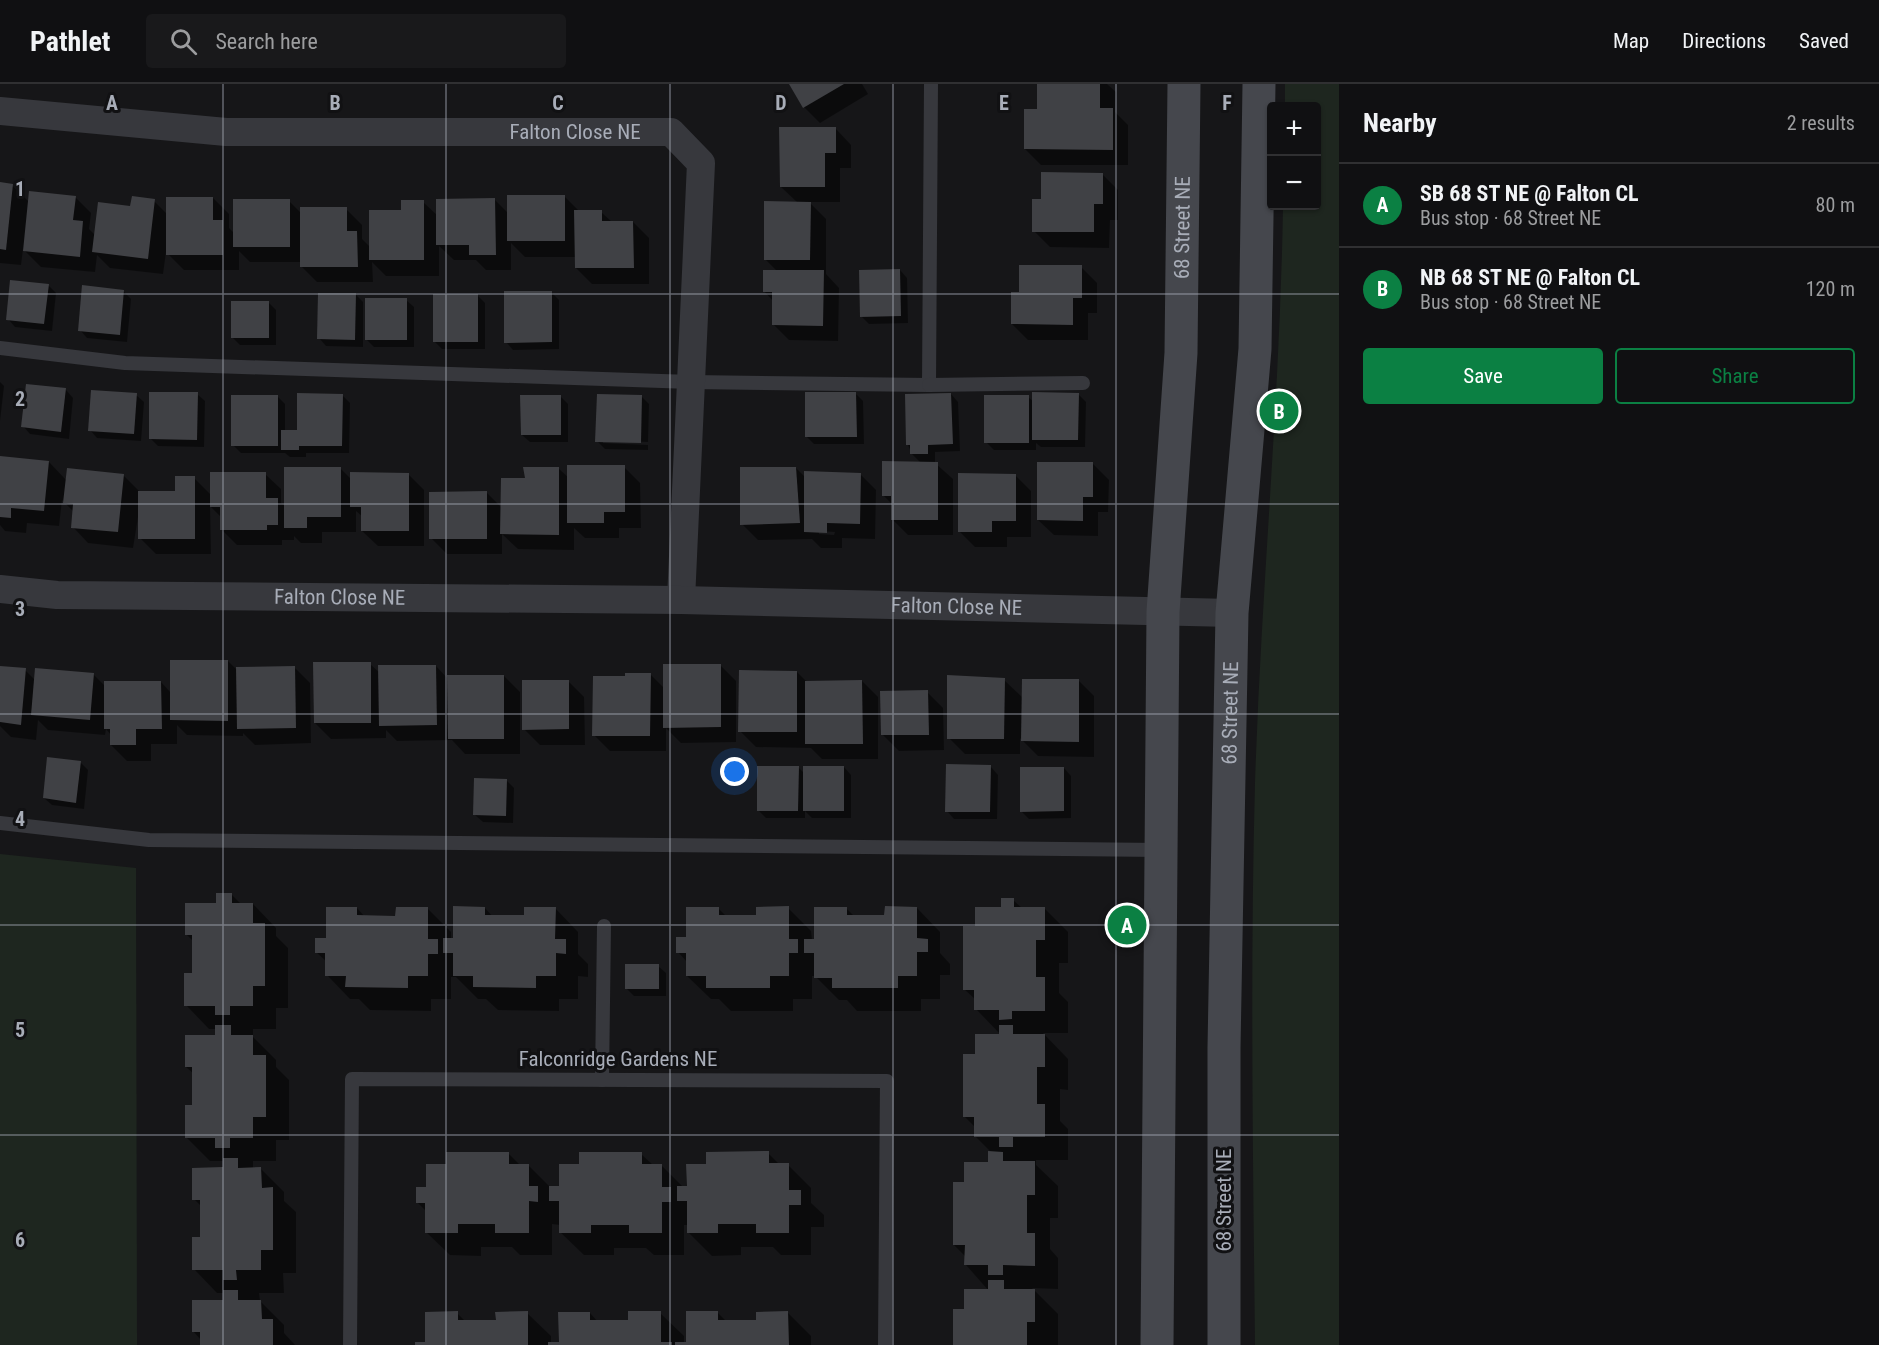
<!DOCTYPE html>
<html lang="en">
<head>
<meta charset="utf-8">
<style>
  body { margin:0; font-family:"Roboto Condensed",sans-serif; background:#19191b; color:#f1f3f6 }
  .controls { position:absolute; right:18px; top:18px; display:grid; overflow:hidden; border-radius:6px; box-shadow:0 2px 4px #0004 }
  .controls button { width:54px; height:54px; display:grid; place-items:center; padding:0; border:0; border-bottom:2px solid #303032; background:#101012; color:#f1f3f6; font:30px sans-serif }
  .you { position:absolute; left:735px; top:688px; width:21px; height:21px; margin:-15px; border:4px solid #fff; border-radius:50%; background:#1a73e8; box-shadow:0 0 0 9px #1a73e833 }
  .badge { display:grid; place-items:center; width:39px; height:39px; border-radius:50%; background:#0b8043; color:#fff; font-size:20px; font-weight:700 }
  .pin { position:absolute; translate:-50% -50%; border:3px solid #fff; box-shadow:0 2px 6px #0006 }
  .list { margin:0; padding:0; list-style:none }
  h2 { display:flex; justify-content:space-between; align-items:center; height:78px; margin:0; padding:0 24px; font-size:26px }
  h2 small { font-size:20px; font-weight:400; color:#9c9d9f }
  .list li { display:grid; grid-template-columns:39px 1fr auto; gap:18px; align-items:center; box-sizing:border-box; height:84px; padding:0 24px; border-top:2px solid #303032 }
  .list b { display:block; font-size:22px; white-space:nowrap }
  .list p { margin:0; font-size:20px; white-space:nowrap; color:#9c9d9f }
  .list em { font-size:20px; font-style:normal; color:#9c9d9f }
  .actions { display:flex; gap:12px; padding:18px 24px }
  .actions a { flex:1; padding:14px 0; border:2px solid #0b8043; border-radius:6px; text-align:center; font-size:21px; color:#0b8043 }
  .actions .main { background:#0b8043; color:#fff }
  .icon { flex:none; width:33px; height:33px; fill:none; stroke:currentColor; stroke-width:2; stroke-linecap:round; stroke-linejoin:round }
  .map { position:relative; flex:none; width:1339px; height:1261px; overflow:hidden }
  header { display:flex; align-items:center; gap:36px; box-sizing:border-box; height:84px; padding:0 30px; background:#101012; border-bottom:2px solid #303032 }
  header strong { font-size:28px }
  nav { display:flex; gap:33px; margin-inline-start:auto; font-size:21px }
  .search { width:420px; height:54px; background:#19191b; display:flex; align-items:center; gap:15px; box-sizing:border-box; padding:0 21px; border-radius:6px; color:#9c9d9f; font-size:22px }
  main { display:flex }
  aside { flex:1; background:#101012 }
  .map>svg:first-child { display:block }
  .green { fill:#1e261f }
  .shadow { fill:#0007; fill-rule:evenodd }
  .building { fill:#404145 }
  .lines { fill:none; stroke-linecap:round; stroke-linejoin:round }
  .service { stroke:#37383d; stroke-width:14 }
  .minor { stroke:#37383d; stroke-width:28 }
  .secondary { stroke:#45474d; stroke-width:33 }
  .grid { fill:none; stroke:#a8adb8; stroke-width:1.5; stroke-opacity:0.55 }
  .labels { text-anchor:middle; stroke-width:6; stroke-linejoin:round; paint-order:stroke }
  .street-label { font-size:21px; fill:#a8adb8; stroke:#111113 }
  .grid-label { font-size:20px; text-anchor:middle; font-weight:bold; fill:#a8adb8; stroke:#111113; stroke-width:6; stroke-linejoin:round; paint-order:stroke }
</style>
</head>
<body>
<header>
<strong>Pathlet</strong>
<div class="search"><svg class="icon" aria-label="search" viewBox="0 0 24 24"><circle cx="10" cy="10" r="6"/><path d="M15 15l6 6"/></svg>Search here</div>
<nav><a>Map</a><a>Directions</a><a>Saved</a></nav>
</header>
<main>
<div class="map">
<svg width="1339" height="1261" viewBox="0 0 1339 1261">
  <rect width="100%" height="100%" fill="#161618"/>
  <g class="green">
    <path d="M1285 0H1339V1261H1255C1253 1074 1250 887 1255 699 1261 507 1280 315 1283 122H1316V22H1285Z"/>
    <polygon points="0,770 136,784 137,1261 0,1261"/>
  </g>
  <g class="shadow">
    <polygon points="791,0 862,0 868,10 820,39 804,23"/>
    <polygon points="1039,0 1107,0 1116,8 1115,28 1128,41 1128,81 1041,81 1025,65 1039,27"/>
    <polygon points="836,45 851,61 851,84 840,84 840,118 809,118 826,135 826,190 839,204 838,257 789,256 773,240 773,217 764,207 777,187 765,175 798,119 781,103"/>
    <polygon points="1102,90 1118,106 1118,136 1110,136 1109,164 1050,163 1034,147 1042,116"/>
    <polygon points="0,100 12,101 29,118 75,113 91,129 89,145 96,152 132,124 154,117 168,131 213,114 229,130 229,144 234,149 289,117 301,129 346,125 362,141 362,155 370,163 403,128 423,118 438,132 495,116 509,130 564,112 580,128 601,128 612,138 633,138 649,154 649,200 592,200 576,184 576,173 525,173 511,159 511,186 486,186 476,176 454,176 439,162 439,192 386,192 372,178 373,198 317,198 301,182 301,178 250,178 239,167 239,186 184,186 166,168 163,190 110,184 97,171 95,188 41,183 23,165 21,181 0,179"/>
    <polygon points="1081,183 1097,199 1097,229 1088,229 1088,256 1028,256 1012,240 1020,210"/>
    <polygon points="900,186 907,194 908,239 869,240 861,232"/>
    <polygon points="48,201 56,209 52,247 15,243 8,235"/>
    <polygon points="123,207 131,215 127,258 87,254 80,246"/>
    <polygon points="551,208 559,216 559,265 513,266 506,258"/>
    <polygon points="356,211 363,218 363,263 326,262 319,254"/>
    <polygon points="477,211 485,219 485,265 442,265 435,258"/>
    <polygon points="406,216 414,223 414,263 374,263 367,256"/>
    <polygon points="269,219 276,226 276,261 240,261 232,253"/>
    <polygon points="0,298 4,302 0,337"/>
    <polygon points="66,306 73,314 69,355 30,350 23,342"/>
    <polygon points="197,310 205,317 204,363 158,362 150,354"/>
    <polygon points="856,310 863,317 864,360 814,360 806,352"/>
    <polygon points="951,310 958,318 960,367 935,368 935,379 953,395 953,451 908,451 892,435 892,420 883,411 921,379 912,370 908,361"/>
    <polygon points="1078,310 1086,318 1085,363 1041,363 1036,359 1036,366 994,366 986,358 1028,313 1034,318"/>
    <polygon points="136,311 144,318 141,357 97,354 90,346"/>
    <polygon points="342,311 350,319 349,369 306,369 306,373 290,373 285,369 241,369 233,361 277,312 285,320 285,347 299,347"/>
    <polygon points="560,312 568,320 568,358 530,358 522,351"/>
    <polygon points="642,313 649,320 648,358 603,356 603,359 648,361 648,366 605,365 597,357"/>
    <polygon points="0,374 49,378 67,397 124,392 140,408 176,408 194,394 211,411 265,390 281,405 281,419 286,423 340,384 352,396 408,390 424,406 424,462 378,462 362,447 363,433 356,427 356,448 322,448 322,459 301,459 294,452 294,456 282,456 282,461 237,461 221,445 221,433 210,422 211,470 156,470 140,454 139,427 133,464 88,459 73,443 74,428 62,416 59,442 27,439 26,449 5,447 0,441"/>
    <polygon points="1093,380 1109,396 1108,428 1098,428 1098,452 1054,451 1038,436"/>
    <polygon points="624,383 640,399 641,444 619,444 619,454 585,454 574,444 574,466 518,465 502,450 502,470 447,470 431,454 486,408 502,424 527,395 558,384 569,394"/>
    <path d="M796 384 806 394 860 390 876 406 875 455 842 454V464H821L812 455 758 456 742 440ZM819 447 835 448 834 451 819 450Z"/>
    <polygon points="1015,391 1031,407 1031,453 1007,453 1007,463 975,463 959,447"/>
    <polygon points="228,577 238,587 294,583 310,599 311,659 255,661 243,649 243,652 187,651 177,641 177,660 151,660 151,677 127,677 111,661 111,651 106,645 105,651 48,646 38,636 36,656 11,653 0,642 0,583 25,586 35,596 93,590 105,602 161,598 171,609"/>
    <polygon points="370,580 380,589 436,582 449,596 504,592 520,608 520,670 465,670 452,656 397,657 386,646 386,654 331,655 315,639"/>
    <polygon points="720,581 736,597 736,658 681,659 666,644 666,667 610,667 594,651 651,591 665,605"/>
    <polygon points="797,588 807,598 862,597 878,613 878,675 822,675 811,664 756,663 740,647"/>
    <polygon points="1004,596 1023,614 1078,596 1094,612 1094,673 1038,672 1020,654 1020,670 965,670 949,654"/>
    <polygon points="568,597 584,613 585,661 540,661 524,645"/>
    <polygon points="927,608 943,624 944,666 899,667 883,651"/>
    <polygon points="80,678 88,686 84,725 52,721 44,714"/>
    <polygon points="798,683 805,690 844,683 851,691 851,734 812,734 805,727 805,734 766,734 758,726"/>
    <polygon points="991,683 998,691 997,735 954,735 947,727"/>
    <polygon points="1064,684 1071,692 1071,734 1029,735 1021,727"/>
    <polygon points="506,696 514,704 513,739 483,738 475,731"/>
    <polygon points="232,811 241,820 253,820 276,844 276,852 288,864 288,924 276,924 276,945 253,945 253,953 276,976 276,983 289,996 289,1056 276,1056 276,1077 253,1077 253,1085 261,1085 284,1108 284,1117 296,1128 296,1189 283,1189 284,1209 259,1209 260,1217 284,1241 284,1249 295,1261 201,1261 201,1256 193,1247 225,1217 225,1209 217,1209 194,1185 202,1155 202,1123 194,1115 225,1085 225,1077 210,1077 186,1053 194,1023 194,990 186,983 216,952 216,945 209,945 186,921 193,890 194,858 186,850"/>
    <polygon points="1013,816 1022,824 1044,824 1068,848 1068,879 1059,879 1059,909 1068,918 1068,949 1043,949 1068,975 1068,1006 1060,1005 1060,1037 1068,1045 1068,1076 1036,1076 1036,1081 1058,1102 1058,1134 1050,1134 1050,1165 1058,1174 1058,1205 1032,1204 1058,1230 1058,1261 955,1261 966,1227 989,1207 966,1181 966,1173 954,1161 966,1099 989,1079 992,1069 976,1053 976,1044 964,1032 976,971 1002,952 976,925 976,916 964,905 976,844"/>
    <polygon points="357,824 365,833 397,834 427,824 451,848 451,855 454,855 485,824 493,833 526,833 555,824 578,848 578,870 588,880 588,893 578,892 578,915 559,915 559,927 498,926 486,915 478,915 456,893 451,893 451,915 431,915 431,927 370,926 359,915 350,915 327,891 327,878 316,868"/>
    <polygon points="718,824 727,833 758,832 788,824 811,847 812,856 816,856 846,824 855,833 886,833 917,824 940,848 940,869 950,880 950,891 940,891 940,915 921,915 921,927 857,927 847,916 839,916 815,892 812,892 812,915 793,915 793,927 731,927 719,915 711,915 687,892 687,878 678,868"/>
    <polygon points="658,882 666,889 666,912 634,912 626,904"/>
    <polygon points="768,1069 780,1081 788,1081 811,1104 811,1119 824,1131 824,1143 811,1143 811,1171 781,1171 773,1163 741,1163 741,1171 712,1172 689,1149 689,1141 684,1141 684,1171 654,1171 646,1164 614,1164 614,1171 584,1171 560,1148 560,1141 552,1140 552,1171 520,1171 512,1163 481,1163 481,1172 450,1171 426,1148 426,1127 417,1118 447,1082 509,1070 520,1081 528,1081 551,1104 560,1104 581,1081 641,1070 653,1081 661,1081 683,1103 688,1103 708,1081"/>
    <polygon points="457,1229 466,1238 497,1237 527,1229 551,1252 551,1260 560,1260 590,1229 598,1238 630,1238 660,1229 684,1252 684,1259 688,1259 718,1229 727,1238 757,1238 788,1229 811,1252 811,1261 417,1261 427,1260"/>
  </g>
  <g class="building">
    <polygon points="789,0 844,0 803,24"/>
    <polygon points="1037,0 1100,0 1100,24 1113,24 1113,66 1024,65 1024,25 1037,25"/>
    <polygon points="779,43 836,43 836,69 825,69 825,103 780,103"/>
    <polygon points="1041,88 1103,89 1103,120 1094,120 1094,148 1032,148 1032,115 1041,115"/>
    <polygon points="0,98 13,100 6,166 0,165"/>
    <polygon points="29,107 76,112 73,136 83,137 80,173 23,167"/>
    <rect x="507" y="111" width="58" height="46"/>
    <polygon points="132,112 155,115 148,175 92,168 98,118 130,122"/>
    <polygon points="166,113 213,113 213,136 223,136 223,171 166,171"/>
    <polygon points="495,114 496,171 469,171 469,161 436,161 436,115"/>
    <rect x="233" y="115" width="57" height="48"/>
    <polygon points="401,116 424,116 424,176 369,176 369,126 401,126"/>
    <polygon points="764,117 811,118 810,176 764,176"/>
    <polygon points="300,123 347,123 347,147 357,147 358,183 300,183"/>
    <polygon points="574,126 602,126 602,137 633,137 634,184 575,184"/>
    <polygon points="1019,181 1082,181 1082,214 1073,214 1073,241 1011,240 1011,208 1019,208"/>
    <polygon points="900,185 901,232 860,233 859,186"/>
    <polygon points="763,186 824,186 823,242 772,241 772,208 763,208"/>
    <polygon points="10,196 49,200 44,240 6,236"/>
    <polygon points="82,201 124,206 120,251 78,247"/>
    <polygon points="504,207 552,207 552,258 504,259"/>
    <polygon points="318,209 356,209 355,256 317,255"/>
    <rect x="433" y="210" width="45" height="48"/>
    <rect x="365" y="214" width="42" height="42"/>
    <rect x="231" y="217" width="38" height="37"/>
    <polygon points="26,300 66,304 61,348 21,343"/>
    <polygon points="91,306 137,309 134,350 88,347"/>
    <polygon points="149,308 198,308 197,356 149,355"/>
    <polygon points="805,308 856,308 857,353 805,353"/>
    <polygon points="1032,308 1079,309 1078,356 1032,356"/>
    <polygon points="297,309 343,310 342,362 299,362 299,366 281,366 281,346 297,346"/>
    <polygon points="951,309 953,360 928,361 928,370 910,370 910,361 906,361 905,310"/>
    <polygon points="597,310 642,311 641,359 595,358"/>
    <rect x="231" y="311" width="47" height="51"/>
    <polygon points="520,311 561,311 561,351 521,351"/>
    <rect x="984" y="311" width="45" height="48"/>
    <polygon points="0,372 49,377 44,427 11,424 11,434 0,433"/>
    <polygon points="882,377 938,378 938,436 891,436 891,412 882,412"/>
    <polygon points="1037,378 1093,378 1093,413 1083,413 1083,437 1037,436"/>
    <polygon points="567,381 625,381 625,428 604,428 604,439 567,439"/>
    <polygon points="284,383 341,383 341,433 307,433 307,444 284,444"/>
    <polygon points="523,383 559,383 559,451 500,450 501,394 525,394"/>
    <polygon points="740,383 796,383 800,439 740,441"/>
    <polygon points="67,384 124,390 118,448 71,444 73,420 63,419"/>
    <polygon points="804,387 861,389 860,440 827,439 827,449 804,448"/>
    <polygon points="210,388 266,388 266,414 278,414 278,441 267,441 267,446 220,446 220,423 210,423"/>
    <polygon points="350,388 409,389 409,447 361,447 361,423 350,423"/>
    <polygon points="958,389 1016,390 1016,437 992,437 992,448 958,448"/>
    <polygon points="175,392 195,392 195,455 138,455 138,407 175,407"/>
    <polygon points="487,407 487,455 429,455 429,408"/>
    <polygon points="170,576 228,576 228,637 170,636"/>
    <polygon points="313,578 371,578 371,639 314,639"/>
    <polygon points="663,580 721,580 721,643 663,644"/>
    <polygon points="378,581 436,581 437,641 379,642"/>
    <polygon points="0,582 26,584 21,641 0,638"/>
    <polygon points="295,582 296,644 237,645 236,583"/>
    <polygon points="35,584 94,589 90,636 31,631"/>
    <polygon points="739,586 797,587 797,648 738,648"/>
    <polygon points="625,589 651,589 650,652 592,652 593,592 625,592"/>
    <polygon points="447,591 504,591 504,655 448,655"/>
    <polygon points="947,591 1005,594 1004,655 947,655"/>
    <polygon points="1022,595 1079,595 1079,658 1021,657"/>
    <polygon points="522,596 569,596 569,645 522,646"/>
    <polygon points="862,596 863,660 805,660 805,597"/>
    <polygon points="104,597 161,597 162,645 136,645 136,661 110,661 110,645 104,645"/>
    <polygon points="928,606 929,651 881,651 880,607"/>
    <polygon points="47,673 81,677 76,719 43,714"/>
    <polygon points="946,680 991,681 990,728 945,728"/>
    <polygon points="757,682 799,682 798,727 757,727"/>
    <rect x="803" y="682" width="41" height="45"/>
    <polygon points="1020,683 1064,683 1064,727 1020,728"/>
    <polygon points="474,694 507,695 506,732 473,731"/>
    <polygon points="216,809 232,809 232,819 253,819 253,839 265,839 265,902 253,902 253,922 230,922 230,931 215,931 215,922 184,922 184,889 192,889 192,851 185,851 185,819 216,819"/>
    <polygon points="1001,814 1014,814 1014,823 1045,823 1045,856 1036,856 1036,893 1045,893 1045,927 1012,927 1012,935 999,936 999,926 974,926 974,906 963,906 963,842 975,842 975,823 1001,823"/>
    <polygon points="453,822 485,823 485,831 524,831 524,823 556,823 555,855 566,855 566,870 556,869 556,892 536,892 536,904 473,903 473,892 453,892 453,869 443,869 443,854 453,854"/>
    <polygon points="789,822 789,855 798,855 798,869 789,869 789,892 770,892 770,904 706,904 706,892 686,892 686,869 676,869 676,853 686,853 686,823 719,823 719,831 756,831 756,823"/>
    <polygon points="885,822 917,823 917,854 928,855 928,868 917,868 917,892 898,892 898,904 832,904 832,894 814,894 814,869 804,869 804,855 814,855 814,823 847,823 847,831 884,831"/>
    <polygon points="326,823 357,823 357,831 395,832 396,823 428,823 428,855 438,855 438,870 428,870 428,892 408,892 408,904 345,903 346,892 325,892 325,869 315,869 315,854 326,854"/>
    <rect x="625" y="880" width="34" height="25"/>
    <polygon points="215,941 231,941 231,951 253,951 253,971 266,971 266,1033 253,1033 253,1054 230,1054 230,1064 215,1064 215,1054 185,1054 185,1021 192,1021 192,983 185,983 185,951 215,951"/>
    <polygon points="999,941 1013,941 1013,950 1045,950 1045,983 1037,983 1037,1020 1045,1020 1045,1053 1013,1053 1013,1063 999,1063 999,1053 974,1053 974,1033 963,1033 963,970 975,970 975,950 999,950"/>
    <polygon points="769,1067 769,1079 789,1079 789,1106 801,1106 801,1121 789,1121 789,1149 756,1149 756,1140 718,1140 718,1149 687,1149 687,1117 677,1117 677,1102 687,1102 686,1080 706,1080 706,1068"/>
    <polygon points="988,1067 1003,1068 1003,1077 1035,1077 1035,1111 1027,1111 1027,1149 1035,1149 1035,1182 1003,1181 1003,1191 988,1191 988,1181 964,1181 965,1161 953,1161 953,1098 964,1098 964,1078 988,1078"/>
    <polygon points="446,1068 509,1068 509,1080 529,1080 529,1102 538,1102 538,1118 529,1117 529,1149 495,1149 495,1140 458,1140 458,1149 425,1149 425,1119 416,1119 416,1103 426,1103 426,1080 446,1080"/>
    <polygon points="579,1068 642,1068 642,1080 662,1080 662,1103 671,1103 671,1118 662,1118 662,1149 629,1149 629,1141 591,1141 591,1149 559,1149 559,1117 549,1117 549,1102 559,1102 559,1080 579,1080"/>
    <polygon points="223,1074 238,1074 238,1084 261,1083 262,1104 273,1103 273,1166 261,1166 261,1186 236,1186 237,1196 223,1196 223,1186 192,1186 192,1153 200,1153 200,1116 192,1116 192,1084 223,1083"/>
    <polygon points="988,1196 1004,1196 1004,1205 1035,1205 1035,1238 1027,1238 1027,1261 953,1261 953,1225 964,1225 964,1205 988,1205"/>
    <polygon points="223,1206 238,1206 238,1216 261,1216 262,1235 273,1235 273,1261 200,1261 200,1248 192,1248 192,1216 223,1216"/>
    <polygon points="458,1227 458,1236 496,1236 495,1228 528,1227 528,1261 415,1261 415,1258 425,1258 425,1228"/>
    <polygon points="628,1227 661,1227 661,1258 672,1258 672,1261 548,1261 548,1258 559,1258 558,1228 590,1228 590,1236 628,1236"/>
    <polygon points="686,1227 718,1227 718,1236 756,1236 756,1228 788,1227 789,1261 675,1261 675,1258 686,1258"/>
  </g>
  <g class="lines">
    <g class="service">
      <polyline points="0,264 125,279 691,298 929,301 931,0"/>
      <polyline points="929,301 1083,299"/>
      <polyline points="0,739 149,756 1161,766"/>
      <polyline points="602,996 604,842"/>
      <polyline points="350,1261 352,995 887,997 885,1261"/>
    </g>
    <g class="minor">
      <path id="s1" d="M0 27 226 48H671L701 79 681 516"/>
      <path id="s2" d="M0 505 57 511 681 516 1232 529"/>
    </g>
    <g class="secondary">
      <path id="s3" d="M1157 1261 1163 528 1181 269 1184 0"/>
      <path id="s4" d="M1224 1261V964L1232 529 1255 265 1259 0"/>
    </g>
  </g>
  <path class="grid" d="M223 0V1261M446 0V1261M670 0V1261M893 0V1261M1116 0V1261M0 210H1339M0 420H1339M0 630H1339M0 841H1339M0 1051H1339"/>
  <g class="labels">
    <g class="street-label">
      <text dy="7" stroke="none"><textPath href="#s1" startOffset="576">Falton Close NE</textPath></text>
      <text dy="7" stroke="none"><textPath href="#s3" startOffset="1118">68 Street NE</textPath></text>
      <text dy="7" stroke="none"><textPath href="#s2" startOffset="340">Falton Close NE</textPath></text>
      <text dy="7" stroke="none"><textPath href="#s2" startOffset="957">Falton Close NE</textPath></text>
      <text dy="7" stroke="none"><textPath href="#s4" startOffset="632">68 Street NE</textPath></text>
      <text x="618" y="982">Falconridge Gardens NE</text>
      <text transform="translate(1224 1116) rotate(-90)" y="7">68 Street NE</text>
    </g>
  </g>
  <g class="grid-label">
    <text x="112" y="26">A</text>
    <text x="335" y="26">B</text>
    <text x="558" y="26">C</text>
    <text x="781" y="26">D</text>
    <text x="1004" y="26">E</text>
    <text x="1227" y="26">F</text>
    <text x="20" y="112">1</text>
    <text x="20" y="322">2</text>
    <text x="20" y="532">3</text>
    <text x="20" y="742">4</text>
    <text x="20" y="953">5</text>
    <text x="20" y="1163">6</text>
  </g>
</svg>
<div class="controls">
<button>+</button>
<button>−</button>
</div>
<div class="you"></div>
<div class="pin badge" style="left:1127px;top:841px">A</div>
<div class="pin badge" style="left:1279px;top:327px">B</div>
</div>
<aside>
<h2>Nearby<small>2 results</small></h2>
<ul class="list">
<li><span class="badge">A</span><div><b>SB 68 ST NE @ Falton CL</b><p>Bus stop · 68 Street NE</p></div><em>80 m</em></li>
<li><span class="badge">B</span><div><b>NB 68 ST NE @ Falton CL</b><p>Bus stop · 68 Street NE</p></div><em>120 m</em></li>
</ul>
<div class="actions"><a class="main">Save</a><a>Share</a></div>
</aside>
</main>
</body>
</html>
